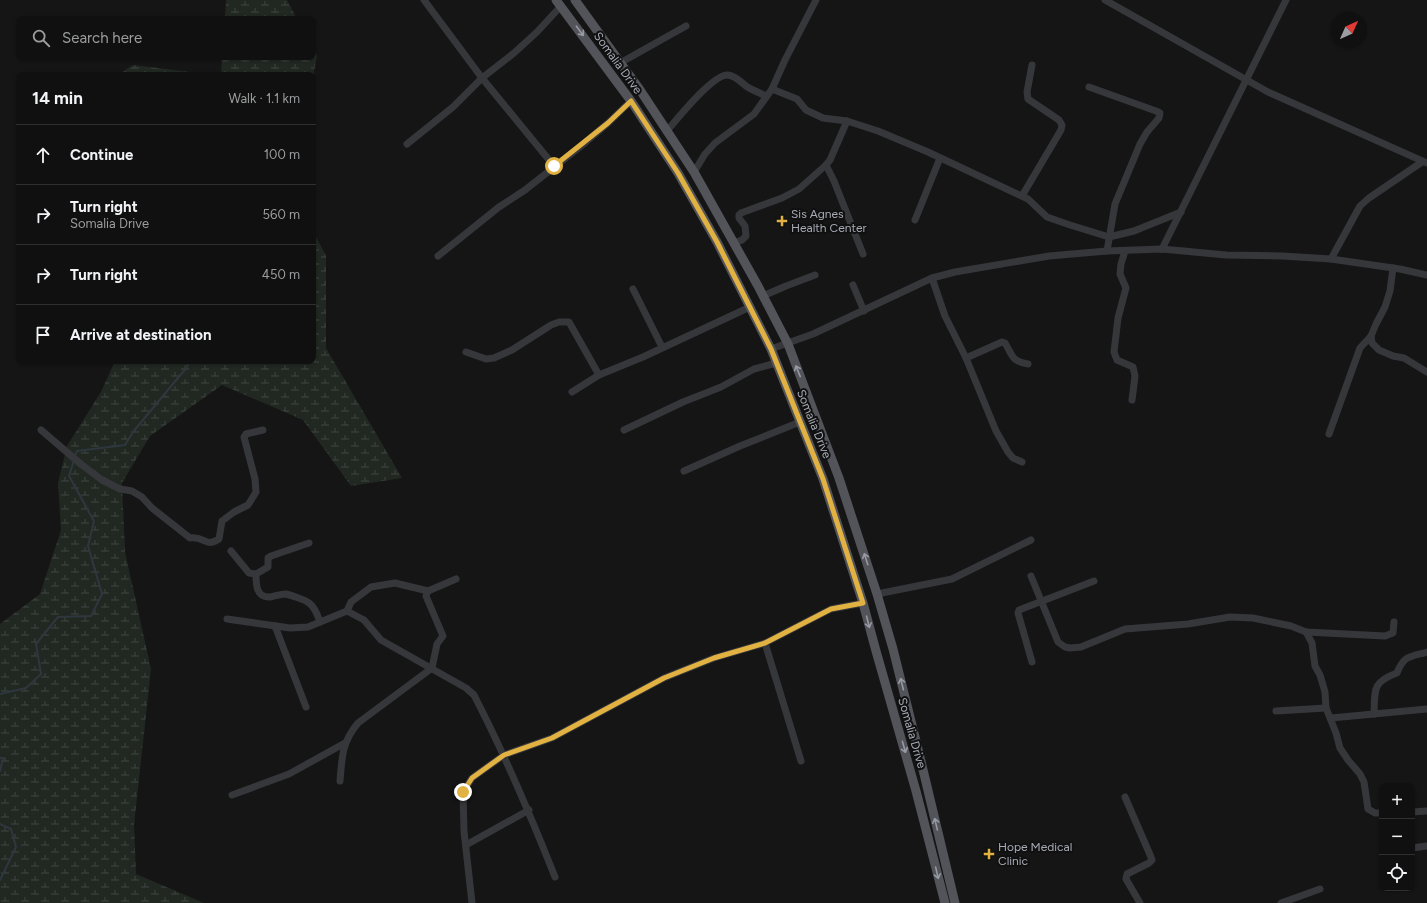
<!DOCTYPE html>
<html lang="en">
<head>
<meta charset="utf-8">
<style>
  body { margin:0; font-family:Figtree,sans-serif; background:#191919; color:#f1f3f6 }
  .controls { position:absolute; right:12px; bottom:12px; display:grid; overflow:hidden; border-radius:8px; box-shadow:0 1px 3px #0004 }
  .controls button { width:36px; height:36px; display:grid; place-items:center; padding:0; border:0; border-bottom:1px solid #303030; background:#101010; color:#f1f3f6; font:20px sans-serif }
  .compass { position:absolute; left:1331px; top:12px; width:36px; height:36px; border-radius:50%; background:#101010; box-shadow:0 1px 3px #0004; rotate:45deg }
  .stop { position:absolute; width:12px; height:12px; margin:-9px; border:3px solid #e1b242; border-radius:50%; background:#fff }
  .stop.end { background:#e1b242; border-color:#fff; box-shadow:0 1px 4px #0008 }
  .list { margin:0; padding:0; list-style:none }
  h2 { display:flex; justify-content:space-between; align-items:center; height:52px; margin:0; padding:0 16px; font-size:17px }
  h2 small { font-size:13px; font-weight:400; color:#9c9d9f }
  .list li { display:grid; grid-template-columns:26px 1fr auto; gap:12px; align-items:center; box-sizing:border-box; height:60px; padding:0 16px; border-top:1px solid #303030 }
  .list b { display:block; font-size:15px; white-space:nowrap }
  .list p { margin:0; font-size:13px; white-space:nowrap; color:#9c9d9f }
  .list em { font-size:13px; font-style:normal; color:#9c9d9f }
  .icon { flex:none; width:22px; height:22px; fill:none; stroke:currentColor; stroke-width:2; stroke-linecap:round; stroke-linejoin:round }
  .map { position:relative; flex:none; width:1427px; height:903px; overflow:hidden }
  .search { position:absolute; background:#101010; box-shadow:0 1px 3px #0004; left:16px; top:16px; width:300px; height:44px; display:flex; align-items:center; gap:10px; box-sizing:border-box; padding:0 14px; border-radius:8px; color:#9c9d9f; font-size:15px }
  .panel { position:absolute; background:#101010; box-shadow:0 1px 3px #0004; left:16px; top:72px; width:300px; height:292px; border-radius:8px }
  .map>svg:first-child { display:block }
  .wetland { fill:url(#wetland-marsh) }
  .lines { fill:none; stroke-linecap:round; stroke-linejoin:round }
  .stream { stroke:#2f373e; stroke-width:2 }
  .minor { stroke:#36373b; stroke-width:7 }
  .major { stroke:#52545a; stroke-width:9 }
  .oneway { stroke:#979aa3 }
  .route { stroke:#e1b242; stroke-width:5 }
  .poi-dot { fill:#e1b242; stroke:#101011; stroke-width:1.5 }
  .labels { text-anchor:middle; stroke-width:4; stroke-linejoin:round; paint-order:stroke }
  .street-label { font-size:12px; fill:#a8abb5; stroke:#101011 }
  .poi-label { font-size:12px; fill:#a8abb5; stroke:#101011; text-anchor:start }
</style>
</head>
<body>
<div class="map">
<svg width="1427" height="903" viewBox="0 0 1427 903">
  <defs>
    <pattern id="wetland-marsh" width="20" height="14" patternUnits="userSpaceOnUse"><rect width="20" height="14" fill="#212822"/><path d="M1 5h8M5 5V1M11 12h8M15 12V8" fill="none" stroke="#3e4440"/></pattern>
  </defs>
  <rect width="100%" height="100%" fill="#151516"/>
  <g class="wetland">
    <polygon points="226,0 287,0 297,19 225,19"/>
    <polygon points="313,48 317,56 313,76 221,75 222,57 313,57"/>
    <polygon points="133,65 215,75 117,75"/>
    <polygon points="313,231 326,256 326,348 402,478 351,486 303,420 222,385 150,436 122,483 125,552 151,669 134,825 136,874 204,903 0,903 0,624 40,594 61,530 58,483 67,446 101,392 115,361 313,361"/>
  </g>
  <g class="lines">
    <g class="stream">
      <polyline points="75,456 77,451 125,445 133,432 187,367 189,361"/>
      <polyline points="0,694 26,688 41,674 36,644 58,617 91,616 102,594 88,546 94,521 69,476 74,460"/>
      <polyline points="0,758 3,758 0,771"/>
      <polyline points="0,824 11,829 16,847 0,880"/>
    </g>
    <g class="minor">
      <polyline points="424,0 482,78 554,166"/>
      <polyline points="1105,0 1268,92 1427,163"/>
      <polyline points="620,63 686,26"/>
      <polyline points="1089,87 1156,111 1160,113 1159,118 1147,132 1140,144 1115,204 1107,251"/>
      <polyline points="772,89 797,99 806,110 823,118 847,121 878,131 928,152 1028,199 1047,217 1070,225 1109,237 1134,231 1181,212"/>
      <path d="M667 131C677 119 713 74 728 75 737 76 742 84 749 88 755 91 761 94 767 96"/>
      <polyline points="407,144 453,107 482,78 514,53 537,32 561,6"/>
      <polyline points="826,165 834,181 863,254"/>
      <polyline points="694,172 705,154 715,143 754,114 772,89 785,60 816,0"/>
      <polyline points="1022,196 1061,130 1062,125 1059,120 1028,99 1027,92 1032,65"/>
      <polyline points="915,220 940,158"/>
      <polyline points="734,243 742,240 746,236 745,226 739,218 739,215 741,213 782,198 799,189 826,165 830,160 847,121"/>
      <polyline points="1162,249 1286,0"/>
      <polyline points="1125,251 1121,264 1120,274 1126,288 1118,318 1114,352 1117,360 1133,367 1135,376 1132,400"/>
      <polyline points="438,256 499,207 525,190 581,146 608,123 631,101"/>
      <polyline points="1331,259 1360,206 1369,198 1422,162"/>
      <polyline points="1393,268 1390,291 1385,307 1376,324 1371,336 1372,343 1379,350 1393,356 1404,358 1427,372"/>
      <polyline points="932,278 945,316 966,358 996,431 1008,452 1013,458 1022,462"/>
      <polyline points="853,285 864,311"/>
      <polyline points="633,289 662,347"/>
      <polyline points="763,296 786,286 815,275"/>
      <polyline points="771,349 813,334 932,278 955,272 1049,256 1107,251 1162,249 1226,255 1282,256 1331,259 1400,269 1427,275"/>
      <polyline points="466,352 486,359 494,358 512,350 551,325 559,322 569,322 599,375"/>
      <path d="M966 358 1002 342 1005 343C1013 356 1011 361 1028 364"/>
      <polyline points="572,392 599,375 643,357 750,307"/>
      <path d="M41 430 82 465 102 480 120 489 132 491 142 497 152 508 190 538C205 536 205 548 219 539L222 521 234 512 248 505 256 492 255 479 244 437 246 434 263 430"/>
      <polyline points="624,430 683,402 721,387 754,369 776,363"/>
      <polyline points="1329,434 1360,348 1371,336"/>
      <polyline points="684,471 740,446 800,422"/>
      <polyline points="231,551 249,573 256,574 268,567 268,558 271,556 309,543"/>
      <path d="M256 574C256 584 256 598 270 597 275 596 281 594 286 594 290 595 306 600 309 603 315 607 318 616 320 622"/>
      <polyline points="1031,576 1058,642 1065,647 1070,648 1081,647 1125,629 1188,624 1230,617 1253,618 1291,626 1306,632 1312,643 1315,666 1320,675 1325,692 1326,708 1336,733 1340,748 1348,760 1360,774 1364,782 1368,809 1375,813 1382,813"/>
      <polyline points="877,594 952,579 1031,540"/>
      <path d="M347 611 364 620 381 640 466 688 474 695C505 755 530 814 555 877"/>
      <polyline points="227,619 290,628 308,627 347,611 351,602 371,587 395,583 428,591"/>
      <polyline points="275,626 306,707"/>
      <polyline points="1306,632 1385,636 1393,633 1394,622"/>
      <polyline points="765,643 801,761"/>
      <polyline points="1032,662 1018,613 1019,610 1094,581"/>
      <polyline points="1276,711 1326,708"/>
      <path d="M1374 714C1375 690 1372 682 1397 673 1404 655 1410 657 1427 652"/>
      <polyline points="1331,718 1427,709"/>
      <path d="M340 781C342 757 342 742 358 723L432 668 437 644 443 636 426 596 428 591 456 579"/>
      <polyline points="232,795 289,774 345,743"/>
      <polyline points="1125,797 1151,857 1152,860 1149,863 1127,874 1126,879 1140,903"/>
      <polyline points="1412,812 1427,811"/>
      <polyline points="466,845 529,810"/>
      <polyline points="1412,848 1427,846"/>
      <polyline points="472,903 464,831 463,792 472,778 504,755 552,738 664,678 714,658 765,643 831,609 863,603"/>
      <polyline points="1281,903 1320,889"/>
    </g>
    <g class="major">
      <polyline points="556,0 631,101 678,173 717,242 771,349 823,479 863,603 876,651 916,791 945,903"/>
      <polyline points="575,0 640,90 694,172 758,286 788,344 839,478 877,594 893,649 919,753 955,903"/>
    </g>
  </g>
  <defs><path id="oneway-shaft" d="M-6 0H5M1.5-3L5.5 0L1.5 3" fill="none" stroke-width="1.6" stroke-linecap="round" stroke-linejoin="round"/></defs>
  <g class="oneway">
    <use href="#oneway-shaft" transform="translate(580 31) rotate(53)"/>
    <use href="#oneway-shaft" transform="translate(798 371) rotate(-112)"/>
    <use href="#oneway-shaft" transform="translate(866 559) rotate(-108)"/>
    <use href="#oneway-shaft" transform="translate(868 622) rotate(76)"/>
    <use href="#oneway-shaft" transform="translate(902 684) rotate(-104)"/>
    <use href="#oneway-shaft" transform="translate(904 747) rotate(74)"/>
    <use href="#oneway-shaft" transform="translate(936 824) rotate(-103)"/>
    <use href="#oneway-shaft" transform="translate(937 873) rotate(77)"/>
  </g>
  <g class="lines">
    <polyline class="route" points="463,792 472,778 504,755 552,738 664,678 714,658 765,643 831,609 863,603 823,479 771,349 717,242 678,173 631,101 608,123 554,166"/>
  </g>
  <g class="poi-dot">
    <path d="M780 215h4v4h4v4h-4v4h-4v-4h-4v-4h4z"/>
    <path d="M987 848h4v4h4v4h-4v4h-4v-4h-4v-4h4z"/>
  </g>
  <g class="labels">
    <g class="street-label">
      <text transform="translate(618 63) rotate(54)" y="4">Somalia Drive</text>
      <text transform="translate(814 424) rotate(68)" y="4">Somalia Drive</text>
      <text transform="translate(912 733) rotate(74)" y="4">Somalia Drive</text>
    </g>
    <g class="poi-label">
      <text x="791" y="218">Sis Agnes<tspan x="791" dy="14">Health Center</tspan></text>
      <text x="998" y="851">Hope Medical<tspan x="998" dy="14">Clinic</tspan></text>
    </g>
  </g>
</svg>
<div class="controls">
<button>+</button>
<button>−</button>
<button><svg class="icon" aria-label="locate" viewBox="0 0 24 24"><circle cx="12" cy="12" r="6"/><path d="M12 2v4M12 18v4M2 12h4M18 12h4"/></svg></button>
</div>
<svg class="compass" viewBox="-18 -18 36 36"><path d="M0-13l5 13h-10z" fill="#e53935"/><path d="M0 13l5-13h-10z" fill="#9c9d9f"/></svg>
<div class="stop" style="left:554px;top:166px"></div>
<div class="stop end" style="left:463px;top:792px"></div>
<div class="search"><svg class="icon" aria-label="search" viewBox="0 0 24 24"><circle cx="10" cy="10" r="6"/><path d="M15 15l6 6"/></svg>Search here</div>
<section class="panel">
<h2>14 min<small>Walk · 1.1 km</small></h2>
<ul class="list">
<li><svg class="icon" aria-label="ahead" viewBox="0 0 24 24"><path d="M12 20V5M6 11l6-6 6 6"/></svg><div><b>Continue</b></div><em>100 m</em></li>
<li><svg class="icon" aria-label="right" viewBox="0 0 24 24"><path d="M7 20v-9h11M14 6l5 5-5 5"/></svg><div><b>Turn right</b><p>Somalia Drive</p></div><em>560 m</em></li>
<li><svg class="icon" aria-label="right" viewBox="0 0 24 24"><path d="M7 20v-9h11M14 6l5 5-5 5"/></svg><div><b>Turn right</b></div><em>450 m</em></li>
<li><svg class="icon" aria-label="arrive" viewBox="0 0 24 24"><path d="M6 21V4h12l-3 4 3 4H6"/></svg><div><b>Arrive at destination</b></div></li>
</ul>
</section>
</div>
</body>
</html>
